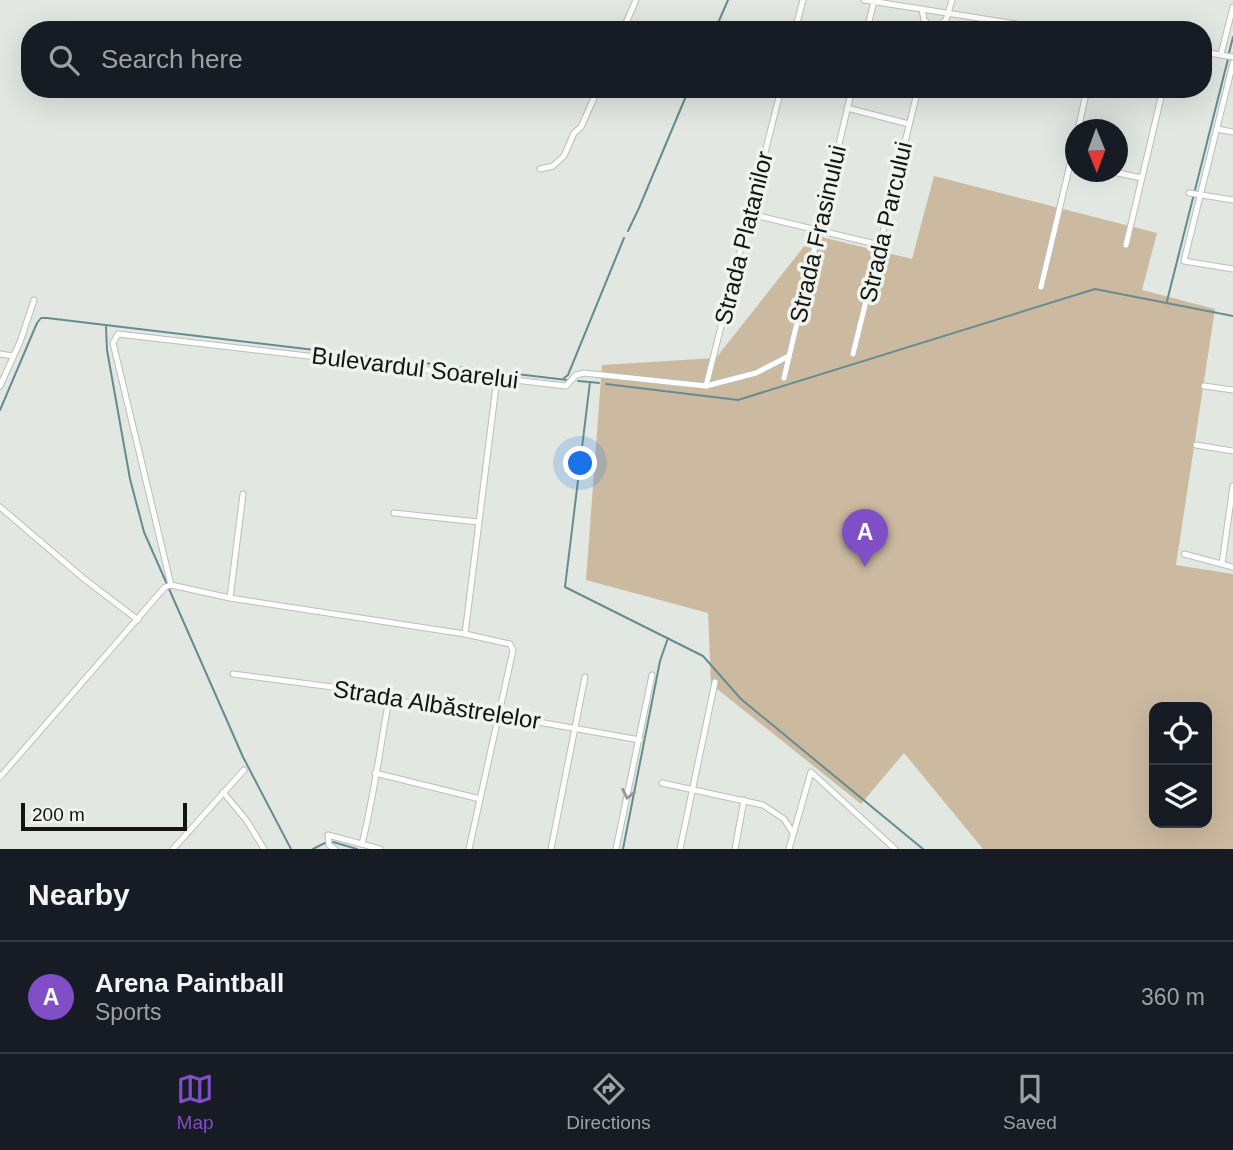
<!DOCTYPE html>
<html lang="en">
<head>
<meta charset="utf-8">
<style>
  body { margin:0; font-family:Arial,sans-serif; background:#20242c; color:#f1f3f6 }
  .controls { position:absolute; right:21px; bottom:21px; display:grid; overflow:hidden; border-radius:14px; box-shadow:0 7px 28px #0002 }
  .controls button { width:63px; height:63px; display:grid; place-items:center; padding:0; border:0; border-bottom:2px solid #363941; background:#171b24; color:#f1f3f6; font:35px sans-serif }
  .compass { position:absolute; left:1065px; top:119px; width:63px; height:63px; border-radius:50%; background:#171b24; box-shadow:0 7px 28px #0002; rotate:179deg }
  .scale { position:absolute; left:21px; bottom:18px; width:166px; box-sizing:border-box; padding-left:7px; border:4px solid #141513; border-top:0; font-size:19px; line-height:24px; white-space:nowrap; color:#141513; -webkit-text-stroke:5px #eff4ee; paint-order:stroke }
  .you { position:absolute; left:581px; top:464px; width:24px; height:24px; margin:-18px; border:5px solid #fff; border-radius:50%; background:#1a73e8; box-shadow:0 0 0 10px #1a73e833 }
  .badge { display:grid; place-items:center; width:46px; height:46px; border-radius:50%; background:#804ec6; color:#fff; font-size:23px; font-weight:700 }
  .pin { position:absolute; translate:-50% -58px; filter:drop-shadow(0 2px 4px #0008) }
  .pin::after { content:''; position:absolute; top:37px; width:24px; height:21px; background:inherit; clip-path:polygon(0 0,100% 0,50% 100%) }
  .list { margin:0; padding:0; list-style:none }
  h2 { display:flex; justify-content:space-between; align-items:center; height:91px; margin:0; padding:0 28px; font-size:30px }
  h2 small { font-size:23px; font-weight:400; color:#9ea1a6 }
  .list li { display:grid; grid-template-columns:46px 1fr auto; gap:21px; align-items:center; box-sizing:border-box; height:112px; padding:0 28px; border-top:2px solid #363941 }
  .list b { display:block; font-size:26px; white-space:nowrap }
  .list p { margin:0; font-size:23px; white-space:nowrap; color:#9ea1a6 }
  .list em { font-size:23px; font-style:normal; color:#9ea1a6 }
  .icon { flex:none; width:38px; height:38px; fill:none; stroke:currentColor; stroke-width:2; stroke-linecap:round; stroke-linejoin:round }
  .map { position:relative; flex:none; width:1233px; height:849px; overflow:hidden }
  .search { position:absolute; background:#171b24; box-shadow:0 7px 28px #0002; left:21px; right:21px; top:21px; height:77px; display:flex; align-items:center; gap:18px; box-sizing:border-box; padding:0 24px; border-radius:28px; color:#9ea1a6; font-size:26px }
  .sheet { height:203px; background:#171b24 }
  nav { display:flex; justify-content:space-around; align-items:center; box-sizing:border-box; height:98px; border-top:2px solid #363941; background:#171b24; font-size:19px; color:#9ea1a6 }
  nav a { display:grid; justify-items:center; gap:4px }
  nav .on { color:#804ec6 }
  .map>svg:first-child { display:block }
  .green { fill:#cbbaa0; fill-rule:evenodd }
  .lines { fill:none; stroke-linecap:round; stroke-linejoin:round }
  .stream { stroke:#658c90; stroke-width:2 }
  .minor-casing { stroke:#babfb9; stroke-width:7 }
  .minor { stroke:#fff; stroke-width:5 }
  .oneway { stroke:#959695 }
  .labels { text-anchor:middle; stroke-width:7; stroke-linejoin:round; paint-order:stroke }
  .street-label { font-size:24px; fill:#141513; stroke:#eff4ee }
</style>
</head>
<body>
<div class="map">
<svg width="1233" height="849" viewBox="0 0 1233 849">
  <rect width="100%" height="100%" fill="#e2e7e1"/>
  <path class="green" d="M934 176 1157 233 1142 290 1215 309 1176 565 1233 574V849H983L904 753 861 804 711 684 708 613 586 580 602 365 716 358 813 235 912 259ZM1154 707H1207V823H1154Z"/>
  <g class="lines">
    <g class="stream">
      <polyline points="715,30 728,0"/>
      <polyline points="1229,53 1233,37"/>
      <polyline points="628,231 639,208 689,89"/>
      <polyline points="1167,301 1228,59"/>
      <polyline points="106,327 107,350 130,479 144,532 243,757 291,849"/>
      <polyline points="564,378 568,375 624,238"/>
      <polyline points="578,381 589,382"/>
      <polyline points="599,383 590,382 565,587 703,656 741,699 923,849"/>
      <polyline points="606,384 738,400 1095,289 1233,316"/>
      <polyline points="0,410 37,323 41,318 47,318 567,380"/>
      <polyline points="333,842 357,849"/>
      <polyline points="313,849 325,843"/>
      <polyline points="623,849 660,661 668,638"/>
    </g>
    <defs>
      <g id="minor">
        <polyline points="864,0 1054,30"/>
        <polyline points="922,9 924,20 934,29 946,20 952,0"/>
        <polyline points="623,30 636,0"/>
        <polyline points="795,30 803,0"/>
        <polyline points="867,30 874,1"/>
        <polyline points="1203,52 1233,57"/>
        <polyline points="1221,54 1233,7"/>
        <polyline points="1233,63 1184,261 1233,269"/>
        <polyline points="847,108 909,124"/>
        <polyline points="1217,129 1233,132"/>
        <polyline points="1078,130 1087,89"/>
        <polyline points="540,169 553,166 564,156 574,133 581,127 598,89"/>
        <polyline points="1113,172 1142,178"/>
        <polyline points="1189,193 1233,200"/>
        <polyline points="750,214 880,245"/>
        <polyline points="1126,245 1163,89"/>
        <polyline points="1041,287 1076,139"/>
        <polyline points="0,354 13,356"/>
        <polyline points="853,354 918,89"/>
        <polyline points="784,378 852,89"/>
        <polyline points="0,386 20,342 34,300"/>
        <polyline points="706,386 781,89"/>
        <polyline points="1204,386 1233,390"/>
        <polyline points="1196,445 1233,451"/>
        <polyline points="0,507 83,578 138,620"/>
        <polyline points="394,513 478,522"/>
        <polyline points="1184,554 1233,567"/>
        <polyline points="1222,564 1233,486"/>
        <polyline points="171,585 113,343 118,334 566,386 576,375 584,373 706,386 756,373 789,356"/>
        <polyline points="171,585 230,598 465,634 510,644 513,650 469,849"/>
        <polyline points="230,598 243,494"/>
        <polyline points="465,634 497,378"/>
        <polyline points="233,674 340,688 398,701 499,715 640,740"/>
        <polyline points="375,773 480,799"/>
        <polyline points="0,777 165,587 171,585"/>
        <polyline points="662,783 763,805 784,819 793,833"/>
        <polyline points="223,792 247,821 264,849"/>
        <path d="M362 844C374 796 380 748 389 699"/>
        <polyline points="173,849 244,770"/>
        <polyline points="335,849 329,845 328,835 380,849"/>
        <polyline points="551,849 585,677"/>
        <polyline points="616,849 652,675"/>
        <polyline points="680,849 715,682"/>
        <polyline points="735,849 744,800"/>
        <polyline points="789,849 811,772 895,849"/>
      </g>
    </defs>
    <use href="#minor" class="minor-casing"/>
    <use href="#minor" class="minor"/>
  </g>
  <defs><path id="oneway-chevron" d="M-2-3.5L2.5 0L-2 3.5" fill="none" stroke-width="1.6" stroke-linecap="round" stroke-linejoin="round" transform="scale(1.75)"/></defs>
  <use class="oneway" href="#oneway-chevron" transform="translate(628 794) rotate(102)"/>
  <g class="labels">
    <g class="street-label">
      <text transform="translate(886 222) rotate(-77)" y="8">Strada Parcului</text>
      <text transform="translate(818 234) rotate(-77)" y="8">Strada Frasinului</text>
      <text transform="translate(744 238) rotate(-76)" y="8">Strada Platanilor</text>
      <text transform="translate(415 368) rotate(7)" y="8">Bulevardul Soarelui</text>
      <text transform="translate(437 705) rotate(9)" y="8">Strada Albăstrelelor</text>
    </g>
  </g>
</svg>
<div class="controls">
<button><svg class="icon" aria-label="locate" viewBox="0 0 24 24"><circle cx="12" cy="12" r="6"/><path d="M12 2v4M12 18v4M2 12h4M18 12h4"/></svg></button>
<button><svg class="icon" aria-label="layers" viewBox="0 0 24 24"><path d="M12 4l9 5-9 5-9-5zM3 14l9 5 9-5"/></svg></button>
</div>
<svg class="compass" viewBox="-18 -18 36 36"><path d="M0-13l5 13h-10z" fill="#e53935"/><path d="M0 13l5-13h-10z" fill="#9ea1a6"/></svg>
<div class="scale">200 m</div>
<div class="you"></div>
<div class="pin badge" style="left:865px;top:567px">A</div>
<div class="search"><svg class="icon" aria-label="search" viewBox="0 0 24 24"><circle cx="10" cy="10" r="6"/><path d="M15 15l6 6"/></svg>Search here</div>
</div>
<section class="sheet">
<h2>Nearby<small></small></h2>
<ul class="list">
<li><span class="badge">A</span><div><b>Arena Paintball</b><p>Sports</p></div><em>360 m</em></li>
</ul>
</section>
<nav>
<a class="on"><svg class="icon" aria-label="map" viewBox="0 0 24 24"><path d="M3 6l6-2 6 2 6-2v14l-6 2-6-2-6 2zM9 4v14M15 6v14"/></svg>Map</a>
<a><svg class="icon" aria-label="directions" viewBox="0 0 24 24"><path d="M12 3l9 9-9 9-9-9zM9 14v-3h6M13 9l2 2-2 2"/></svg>Directions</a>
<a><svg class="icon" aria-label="saved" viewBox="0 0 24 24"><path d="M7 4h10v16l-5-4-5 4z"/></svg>Saved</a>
</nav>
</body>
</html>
